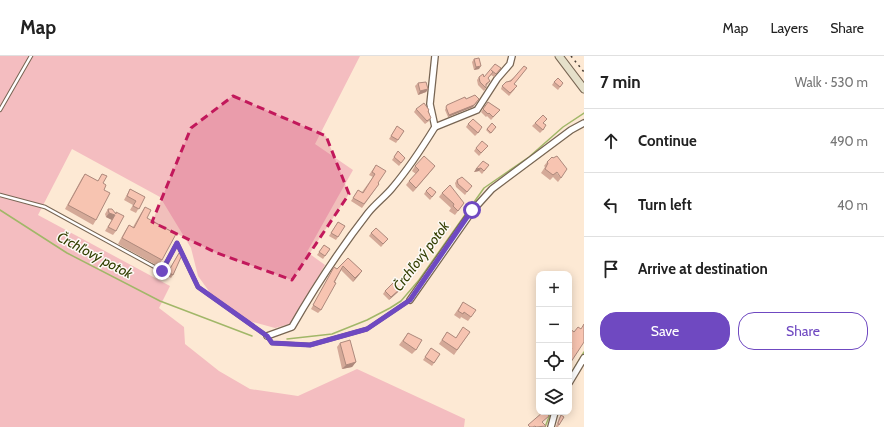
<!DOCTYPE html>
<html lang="en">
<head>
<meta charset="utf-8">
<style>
  body { margin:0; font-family:Cabin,sans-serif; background:#f6f6f6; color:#222 }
  .controls { position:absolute; right:12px; bottom:12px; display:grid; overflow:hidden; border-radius:8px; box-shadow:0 2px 10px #0003 }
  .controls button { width:36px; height:36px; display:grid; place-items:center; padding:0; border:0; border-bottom:1px solid #e0e0e0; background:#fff; color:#222; font:20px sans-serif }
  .stop { position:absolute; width:12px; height:12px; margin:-9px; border:3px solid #6f49c1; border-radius:50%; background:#fff }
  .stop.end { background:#6f49c1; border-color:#fff; box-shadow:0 1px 4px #0008 }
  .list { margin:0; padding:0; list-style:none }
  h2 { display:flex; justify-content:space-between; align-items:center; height:52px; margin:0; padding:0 16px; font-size:17px }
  h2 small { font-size:13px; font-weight:400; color:#767676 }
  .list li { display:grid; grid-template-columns:26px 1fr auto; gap:12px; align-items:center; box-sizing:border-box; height:64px; padding:0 16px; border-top:1px solid #e0e0e0 }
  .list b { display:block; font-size:15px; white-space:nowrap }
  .list em { font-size:13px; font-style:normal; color:#767676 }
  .actions { display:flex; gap:8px; padding:12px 16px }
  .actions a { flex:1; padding:9px 0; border:1px solid #6f49c1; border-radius:16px; text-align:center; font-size:14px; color:#6f49c1 }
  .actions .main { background:#6f49c1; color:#fff }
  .icon { flex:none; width:22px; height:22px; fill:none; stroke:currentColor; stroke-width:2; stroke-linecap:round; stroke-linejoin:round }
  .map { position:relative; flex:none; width:584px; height:371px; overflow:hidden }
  header { display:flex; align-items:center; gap:24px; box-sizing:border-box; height:56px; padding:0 20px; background:#fff; border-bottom:1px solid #e0e0e0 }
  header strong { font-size:19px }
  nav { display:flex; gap:22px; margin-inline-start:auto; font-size:14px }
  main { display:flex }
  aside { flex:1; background:#fff }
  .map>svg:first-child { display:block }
  .green { fill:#f4bdc0 }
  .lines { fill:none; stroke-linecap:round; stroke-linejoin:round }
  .stream { stroke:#a1b768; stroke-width:1.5 }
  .service-casing { stroke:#776553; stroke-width:4.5 }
  .minor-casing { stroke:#776553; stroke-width:8 }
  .secondary-casing { stroke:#776553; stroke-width:9 }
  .service { stroke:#fff; stroke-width:2.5 }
  .minor { stroke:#fff; stroke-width:5.5 }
  .secondary { stroke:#e5e0ca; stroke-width:7 }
  .rail { stroke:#473d34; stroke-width:1.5; stroke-dasharray:2 4; stroke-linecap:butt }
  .wall { fill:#d4a998 }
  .shaded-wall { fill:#ad897c }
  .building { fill:#f7c4b1; stroke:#ad897c }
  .route { stroke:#6f49c1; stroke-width:5 }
  .marked { fill:#c2185b; fill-opacity:0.2; stroke:#c2185b; stroke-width:3; stroke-dasharray:8 5; stroke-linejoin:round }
  .labels { text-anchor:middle; stroke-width:3; stroke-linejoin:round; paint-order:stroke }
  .water-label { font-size:14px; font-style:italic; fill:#323e00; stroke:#fdf9f5 }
</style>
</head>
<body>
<header>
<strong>Map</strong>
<nav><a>Map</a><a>Layers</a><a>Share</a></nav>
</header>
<main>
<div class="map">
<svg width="584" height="371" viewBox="0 0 584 371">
  <rect width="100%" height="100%" fill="#fde9d4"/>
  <polygon class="green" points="0,0 360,0 315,88 353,114 307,196 325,209 293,267 275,272 249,265 211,238 198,220 191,192 160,141 72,93 38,159 170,230 159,252 184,271 185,288 219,315 250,333 298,340 357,313 465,363 464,371 0,371"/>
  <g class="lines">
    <g class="stream">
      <polyline points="0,154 67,197 160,245 252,280"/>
      <polyline points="287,283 332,278 367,264 390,252 401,245 419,224 484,132 529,101 563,71 584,57"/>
      <polyline points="569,321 584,296"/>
      <polyline points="545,371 551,356"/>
    </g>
    <defs>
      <g id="service">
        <polyline points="0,54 31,0"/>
        <polyline points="0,139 45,151 162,215 177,187 198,231 267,280 272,287 310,289 367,273 410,244"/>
      </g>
      <g id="minor">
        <polyline points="435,0 430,48 435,71 477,54 497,23 510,8 512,0"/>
        <polyline points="410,244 473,154 492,133 571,74 584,67"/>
        <path d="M267 280 292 271C315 231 340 193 368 157 376 147 386 140 393 131 409 112 422 92 435 71"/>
        <polyline points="569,327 584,302"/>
        <polyline points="551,371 555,356"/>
      </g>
      <polyline id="secondary" points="559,0 584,33"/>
    </defs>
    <use href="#service" class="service-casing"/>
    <use href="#minor" class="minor-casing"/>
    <use href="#secondary" class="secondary-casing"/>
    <use href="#service" class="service"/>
    <use href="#minor" class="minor"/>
    <use href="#secondary" class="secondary"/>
    <polyline class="rail" points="571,0 584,16"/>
  </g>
  <g class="wall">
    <polygon points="474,3 479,13 474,14 472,6"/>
    <polygon points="501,12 494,21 491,19 488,22 490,25 488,28 486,30 486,32 484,35 478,29 477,24 479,21 484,21"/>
    <polygon points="527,12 514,28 515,33 509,40 501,33 502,30"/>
    <polygon points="554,26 563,27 558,34 552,29"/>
    <polygon points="418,27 428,33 426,36 418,39 415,30"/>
    <polygon points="466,43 477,46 473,51 448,61 445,54 447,49"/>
    <polygon points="488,46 500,54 491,64 487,60 486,61 481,56"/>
    <polygon points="416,53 429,54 428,56 429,65 425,68 414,56"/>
    <polygon points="492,67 496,71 490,78 486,74"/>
    <polygon points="535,67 544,67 544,73 540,77 532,70"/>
    <polygon points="468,68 480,75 475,80 466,71"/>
    <polygon points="397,70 404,75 396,87 389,83"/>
    <polygon points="476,92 485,93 479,100 474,95"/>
    <polygon points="398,95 405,102 399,110 392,104"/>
    <polygon points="547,106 561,122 558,126 553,121 550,124 541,117 545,111 544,110"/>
    <polygon points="376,109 378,127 379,128 362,152 351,145 358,134 362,136 373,121 369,119"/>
    <polygon points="489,109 482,118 479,115 474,116 476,113"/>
    <polygon points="415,110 435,110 413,136 406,129 409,125 416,118 412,115"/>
    <polygon points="85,118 98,125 102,118 103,127 104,134 96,164 93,169 65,153 82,122"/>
    <polygon points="457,124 469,133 465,139 456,131 455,127"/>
    <polygon points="130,133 145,141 136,157 130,154 133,149 124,144"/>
    <polygon points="426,135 436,136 430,144 424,138"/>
    <polygon points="442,137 464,147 455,159 449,155 451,152 439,141"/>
    <polygon points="145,151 147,162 162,204 158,210 118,188 125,175 129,169 133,171 141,157"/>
    <polygon points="108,153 112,153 116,175 113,179 105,175 112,164 106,161 105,158"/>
    <polygon points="338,166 345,170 336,184 329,180"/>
    <polygon points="371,177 388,183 381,191 369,180"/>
    <polygon points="324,189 330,193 323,203 317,199"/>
    <polygon points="179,197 173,219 171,222 166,219"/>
    <polygon points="348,202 362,215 359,219 353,226 341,214 321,254 318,257 311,253 334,211 337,213"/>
    <polygon points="400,233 398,236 389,244 383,238 385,235"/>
    <polygon points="463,246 471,261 468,265 461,261 460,263 454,259"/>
    <polygon points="569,272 574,276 569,309 570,295 569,294"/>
    <polygon points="447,276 456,282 470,276 454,299 439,288"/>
    <polygon points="408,277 416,294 412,298 399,289"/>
    <polygon points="340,287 356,306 352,311 342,313 337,291"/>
    <polygon points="431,292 440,298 432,310 423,304"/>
    <polygon points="561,359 564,361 558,371 556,371 556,370 559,362"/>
  </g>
  <g class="shaded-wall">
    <polygon points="481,10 479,13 474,14 476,11"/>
    <polygon points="428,33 426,36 418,39 420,35"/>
    <polygon points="479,43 473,51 448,61 449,59"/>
    <polygon points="435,110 432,114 413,136 416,132"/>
    <polygon points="481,112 479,115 474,116 476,113"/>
    <polygon points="109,157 115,159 112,164 106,161"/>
    <polygon points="362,215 359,219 353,226 355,222"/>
    <polygon points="400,233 398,236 389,244 391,241"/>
    <polygon points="356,306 352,311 342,313 346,309"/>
  </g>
  <g class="building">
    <polygon points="479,2 481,10 476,11 474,3"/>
    <polygon points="495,8 501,12 496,18 491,14 493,16 488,22 490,25 486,28 486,32 480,26 479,21 483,18 484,21"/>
    <polygon points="524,10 527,12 514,28 517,30 510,37 502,30 506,26 511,25"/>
    <polygon points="558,22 563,27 560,31 554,26"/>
    <polygon points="426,26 428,33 420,35 418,27"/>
    <polygon points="475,39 479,43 474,49 449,59 446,51 447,49 465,41 466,43"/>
    <polygon points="488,46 500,54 493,61 489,57 488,58 483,53"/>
    <polygon points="424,47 429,54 428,55 431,62 427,65 416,53"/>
    <polygon points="543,59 547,63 543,67 546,69 543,74 535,67"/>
    <polygon points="473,63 482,71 478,77 468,68"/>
    <polygon points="492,67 496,71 491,77 487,73"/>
    <polygon points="397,70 404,75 398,84 391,80"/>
    <polygon points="482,85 488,90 481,97 476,92"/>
    <polygon points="398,95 405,102 401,107 394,101"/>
    <polygon points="424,100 435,110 416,132 409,125 419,114 415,110"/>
    <polygon points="557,100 567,113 561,122 557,116 553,119 545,113 548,107 547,106 552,101 553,102"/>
    <polygon points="483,105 489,109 484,115 481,112 476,113"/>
    <polygon points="376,109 386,115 378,127 379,128 364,148 353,142 358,134 363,137 375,118 372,116"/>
    <polygon points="85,118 98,125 102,118 107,120 103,127 106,129 104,134 110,137 96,164 68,149"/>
    <polygon points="462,121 472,130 467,136 458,128 457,124"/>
    <polygon points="450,129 464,147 458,155 453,150 454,148 442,137"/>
    <polygon points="430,131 436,136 432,141 426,135"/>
    <polygon points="130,133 145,141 139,153 133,150 136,145 127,140"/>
    <polygon points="145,151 151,154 147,162 176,178 162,204 122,182 129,169 134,172"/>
    <polygon points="108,153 112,153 116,158 116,156 124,160 116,175 108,171 115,159 109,157"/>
    <polygon points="338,166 345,170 338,181 331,177"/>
    <polygon points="376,172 388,183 383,188 371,177"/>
    <polygon points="324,189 330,193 325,200 319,196"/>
    <polygon points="179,197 182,199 173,219 168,216"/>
    <polygon points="348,202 362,215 355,222 343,210 334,226 336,227 321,254 313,249 334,211 337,213"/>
    <polygon points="394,226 400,233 391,241 385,235"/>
    <polygon points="463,246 476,254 471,261 464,256 463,258 458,255"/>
    <polygon points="584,268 584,286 569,309 569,297 572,292 569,290 569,272 574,276 578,271 581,273"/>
    <polygon points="463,271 470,276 457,294 442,284 447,276 456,282"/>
    <polygon points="408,277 422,284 416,294 403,285"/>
    <polygon points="350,284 356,306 346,309 340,287"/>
    <polygon points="431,292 440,298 434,307 425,301"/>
    <polygon points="543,356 545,356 549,360 542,366 546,370 536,371 535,370 533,371 530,371 528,369"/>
    <polygon points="561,359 564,361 559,369 558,367"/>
  </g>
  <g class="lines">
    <polyline class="route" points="162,215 177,187 198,231 267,280 272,287 310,289 367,273 410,244 472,154"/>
  </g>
  <path class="marked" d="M233 40 326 80 349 138 292 224 217 197 152 166 191 72Z"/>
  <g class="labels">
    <g class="water-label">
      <text transform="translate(95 199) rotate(28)" y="5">Črchľový potok</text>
      <text transform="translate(421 200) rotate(-53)" y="5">Črchľový potok</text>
    </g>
  </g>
</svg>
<div class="controls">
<button>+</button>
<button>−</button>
<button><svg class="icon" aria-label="locate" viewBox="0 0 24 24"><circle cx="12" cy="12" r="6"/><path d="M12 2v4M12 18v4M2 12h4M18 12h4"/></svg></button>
<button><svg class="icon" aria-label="layers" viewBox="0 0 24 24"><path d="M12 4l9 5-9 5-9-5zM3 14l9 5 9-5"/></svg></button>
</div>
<div class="stop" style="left:472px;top:154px"></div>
<div class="stop end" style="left:162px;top:215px"></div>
</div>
<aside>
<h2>7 min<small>Walk · 530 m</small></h2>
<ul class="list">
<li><svg class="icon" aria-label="ahead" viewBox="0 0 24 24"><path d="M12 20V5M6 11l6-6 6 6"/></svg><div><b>Continue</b></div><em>490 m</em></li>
<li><svg class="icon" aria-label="left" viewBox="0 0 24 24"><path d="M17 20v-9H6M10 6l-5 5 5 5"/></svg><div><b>Turn left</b></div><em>40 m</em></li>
<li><svg class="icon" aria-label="arrive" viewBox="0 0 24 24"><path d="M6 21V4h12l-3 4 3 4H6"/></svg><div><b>Arrive at destination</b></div></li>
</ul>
<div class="actions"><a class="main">Save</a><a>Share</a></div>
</aside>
</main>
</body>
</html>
